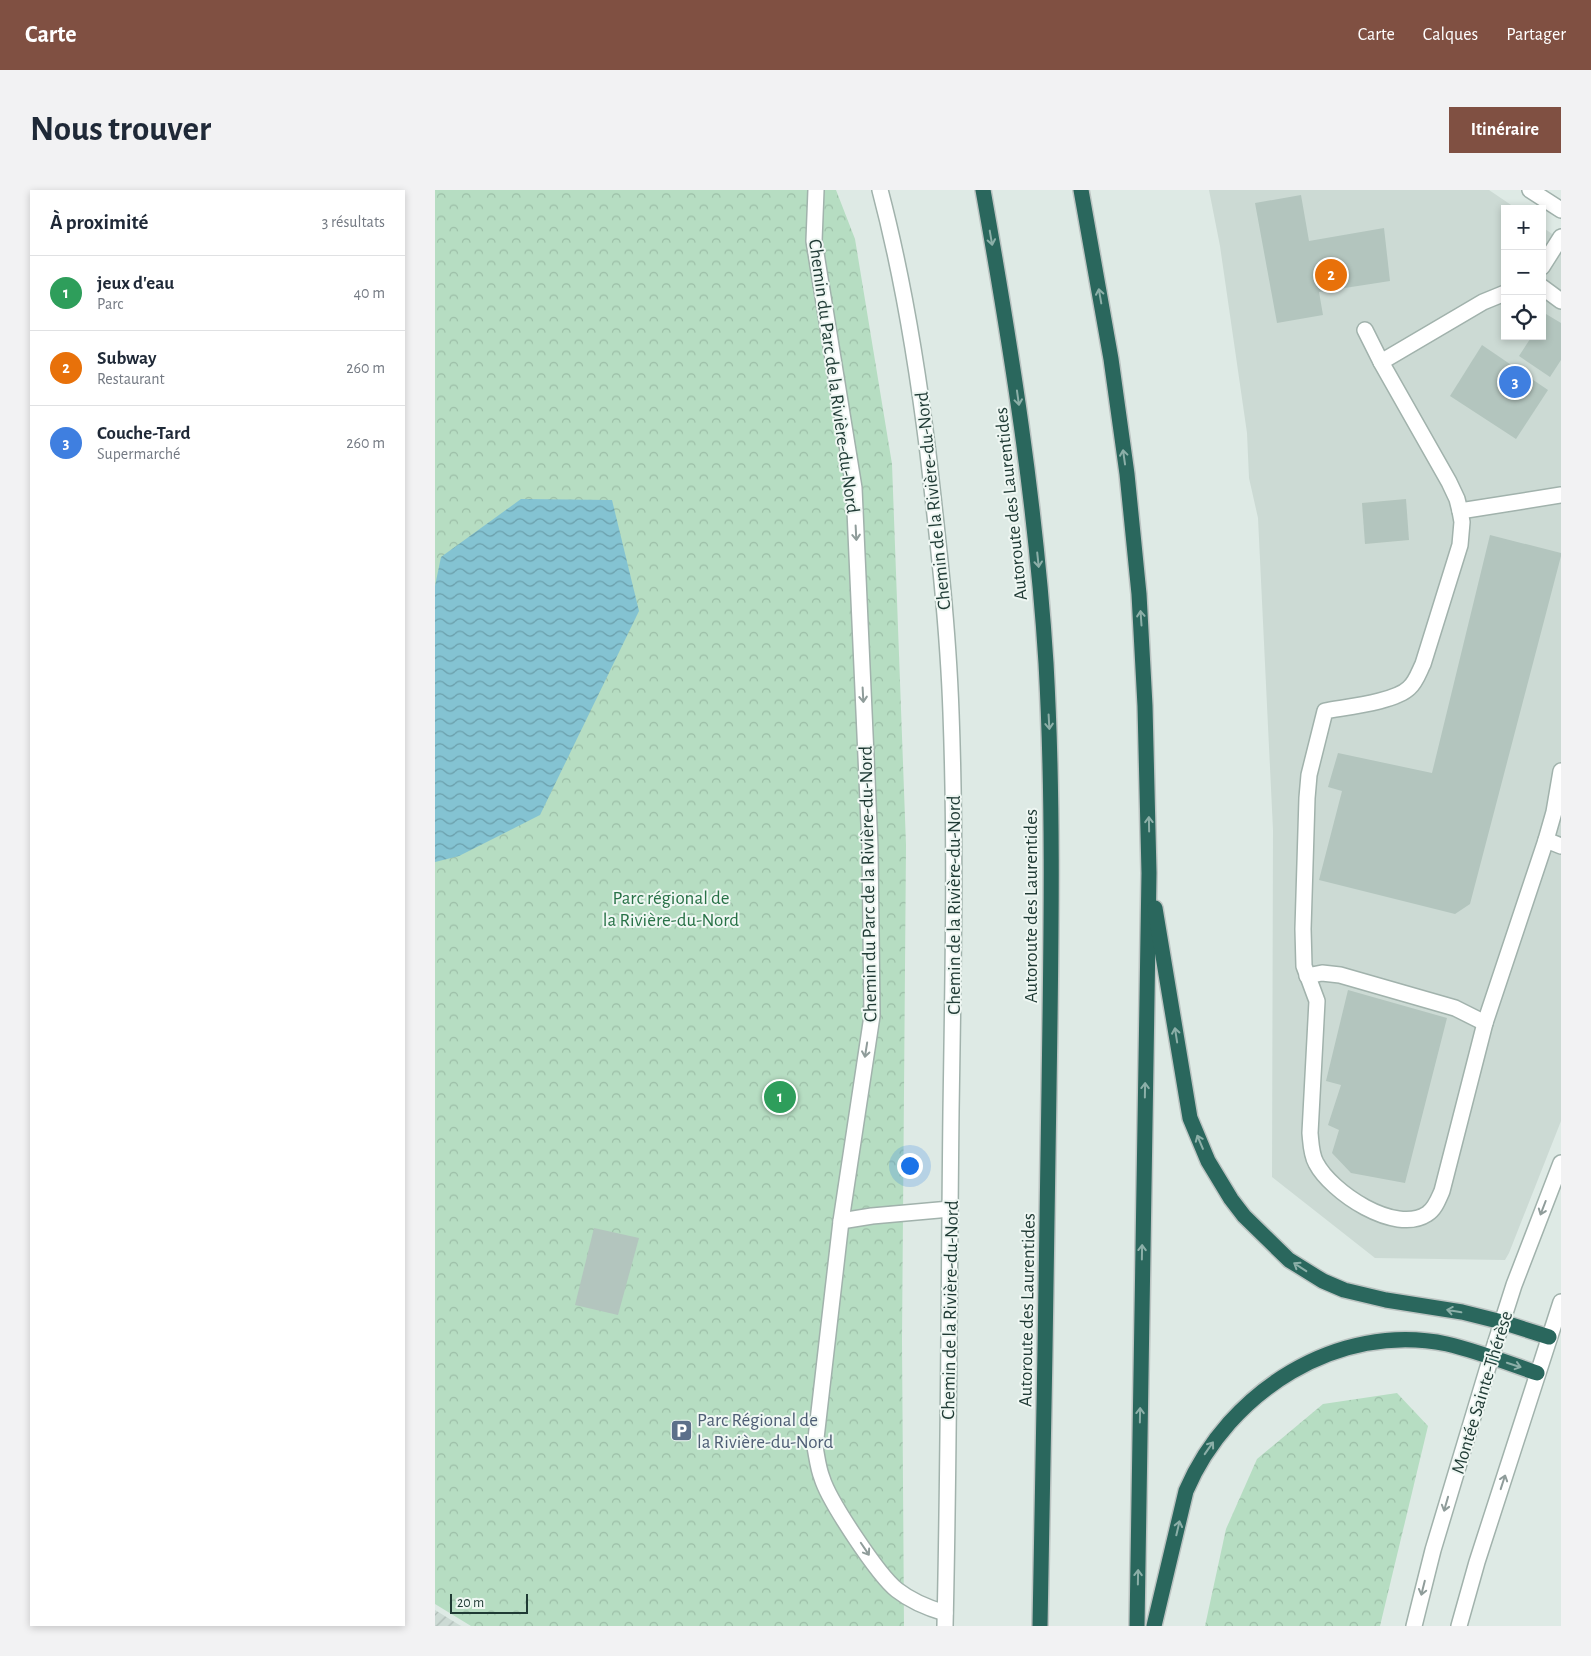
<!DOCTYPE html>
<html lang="fr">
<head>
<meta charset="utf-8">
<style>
  body { margin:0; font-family:"Alegreya Sans",sans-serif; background:#f2f2f3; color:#1f2937 }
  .controls { position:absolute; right:15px; top:15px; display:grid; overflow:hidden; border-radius:0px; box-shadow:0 2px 8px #0003 }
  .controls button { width:45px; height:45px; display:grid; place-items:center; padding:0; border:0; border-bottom:1px solid #e0e1e3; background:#fff; color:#1f2937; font:25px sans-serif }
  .scale { position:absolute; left:15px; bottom:12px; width:78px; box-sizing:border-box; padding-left:5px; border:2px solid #1f3a34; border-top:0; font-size:14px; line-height:18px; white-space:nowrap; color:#1f3a34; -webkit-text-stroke:4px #eff7f3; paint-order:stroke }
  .you { position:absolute; left:474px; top:975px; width:18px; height:18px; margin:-12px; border:4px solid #fff; border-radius:50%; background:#1a73e8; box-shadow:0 0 0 8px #1a73e833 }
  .badge { display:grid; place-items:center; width:32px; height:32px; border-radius:50%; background:#805042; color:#fff; font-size:16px; font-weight:700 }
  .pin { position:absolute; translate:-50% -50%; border:2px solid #fff; box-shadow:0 1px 5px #0006 }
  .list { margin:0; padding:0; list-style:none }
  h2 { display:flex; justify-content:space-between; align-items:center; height:65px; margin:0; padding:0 20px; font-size:21px }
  h2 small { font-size:16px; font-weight:400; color:#747a83 }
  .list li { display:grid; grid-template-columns:32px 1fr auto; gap:15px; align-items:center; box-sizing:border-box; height:75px; padding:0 20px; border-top:1px solid #e0e1e3 }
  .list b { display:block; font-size:19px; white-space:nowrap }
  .list p { margin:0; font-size:16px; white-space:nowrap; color:#747a83 }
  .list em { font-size:16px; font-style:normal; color:#747a83 }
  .icon { flex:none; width:28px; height:28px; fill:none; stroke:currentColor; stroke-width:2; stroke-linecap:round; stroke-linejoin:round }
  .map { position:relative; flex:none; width:1126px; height:1436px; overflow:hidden; border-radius:0px }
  header { display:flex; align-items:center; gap:30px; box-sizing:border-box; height:70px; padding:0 25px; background:#805042; color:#fff }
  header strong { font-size:24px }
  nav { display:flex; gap:28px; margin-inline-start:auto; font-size:18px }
  .intro { display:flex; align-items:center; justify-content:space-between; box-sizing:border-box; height:120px; padding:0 30px }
  h1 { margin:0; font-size:35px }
  .button { padding:12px 22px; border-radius:0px; background:#805042; color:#fff; font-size:18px; font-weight:700 }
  main { display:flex; gap:30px; padding:0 30px }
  aside { flex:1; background:#fff; border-radius:0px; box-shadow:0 2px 8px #0003 }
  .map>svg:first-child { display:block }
  .built { fill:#ccdad4 }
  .industrial { fill:url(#industrial-furrows) }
  .forest { fill:url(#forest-crowns) }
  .water { fill:url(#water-waves) }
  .building { fill:#b3c5be }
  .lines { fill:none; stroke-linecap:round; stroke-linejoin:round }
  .service-casing { stroke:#a1b2ac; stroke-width:18 }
  .tertiary-casing { stroke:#a1b2ac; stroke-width:18 }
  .motorway-casing { stroke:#bcc4c2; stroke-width:18 }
  .service { stroke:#fff; stroke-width:15 }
  .tertiary { stroke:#fff; stroke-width:15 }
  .motorway { stroke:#2a675d; stroke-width:15 }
  .oneway { stroke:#8cafa8 }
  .oneway2 { stroke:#8f9c9a }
  .labels { text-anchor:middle; stroke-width:4; stroke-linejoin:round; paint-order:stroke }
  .street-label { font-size:19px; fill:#1f3a34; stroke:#eff7f3 }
  .park-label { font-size:19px; fill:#287247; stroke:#eff7f3 }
  .service-label { font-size:19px; fill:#4e5e75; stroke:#eff7f3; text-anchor:start }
</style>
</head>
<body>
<header>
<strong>Carte</strong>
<nav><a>Carte</a><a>Calques</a><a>Partager</a></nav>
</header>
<div class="intro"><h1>Nous trouver</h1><a class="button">Itinéraire</a></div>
<main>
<aside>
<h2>À proximité<small>3 résultats</small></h2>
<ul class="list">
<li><span class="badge" style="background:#2e9e5b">1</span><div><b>jeux d'eau</b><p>Parc</p></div><em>40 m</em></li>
<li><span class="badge" style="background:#e8710a">2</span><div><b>Subway</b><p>Restaurant</p></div><em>260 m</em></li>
<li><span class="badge" style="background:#3f7fe0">3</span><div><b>Couche-Tard</b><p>Supermarché</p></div><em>260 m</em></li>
</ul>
</aside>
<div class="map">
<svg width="1126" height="1436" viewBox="0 0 1126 1436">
  <defs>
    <pattern id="industrial-furrows" width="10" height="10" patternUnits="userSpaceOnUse" patternTransform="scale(1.25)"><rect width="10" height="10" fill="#ccdad4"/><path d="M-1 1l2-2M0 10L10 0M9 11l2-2" fill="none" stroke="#afbcb7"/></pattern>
    <pattern id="forest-crowns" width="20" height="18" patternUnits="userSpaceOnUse" patternTransform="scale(1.25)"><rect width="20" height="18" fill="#b6ddc2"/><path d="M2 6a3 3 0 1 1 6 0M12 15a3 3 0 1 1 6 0" fill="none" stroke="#9cbea7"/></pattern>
    <pattern id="water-waves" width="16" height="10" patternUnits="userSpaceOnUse" patternTransform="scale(1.25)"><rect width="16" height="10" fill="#84c3d2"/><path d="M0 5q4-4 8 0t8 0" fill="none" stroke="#6b9fab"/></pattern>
  </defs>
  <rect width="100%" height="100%" fill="#deeae5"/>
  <polygon class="built" points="774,0 1054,0 1082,19 1070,19 1070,146 1107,146 1107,37 1126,50 1126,931 1074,1063 1070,1070 940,1068 837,987 838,640 823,328 814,288 812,243 785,56"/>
  <polygon class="industrial" points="0,1420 26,1436 0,1436"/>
  <g class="forest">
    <polygon points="0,0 401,0 420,49 457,274 471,655 467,1150 469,1436 36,1436 0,1414"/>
    <polygon points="962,1203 993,1236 945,1436 770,1436 791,1339 822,1269 888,1214"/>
  </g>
  <polygon class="water" points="86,309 177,310 204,421 105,625 24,666 0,672 0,396 6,367"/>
  <g class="building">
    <polygon points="866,5 874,51 949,38 955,91 884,102 888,125 842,133 820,13"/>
    <polygon points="1111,124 1126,133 1126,170 1115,187 1084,166 1097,146 1107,146 1107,130"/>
    <polygon points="1047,155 1113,200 1081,249 1015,206"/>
    <polygon points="971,309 974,350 930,354 927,313"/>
    <polygon points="1055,345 1126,363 1126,366 1035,714 1020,724 884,690 907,601 893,597 903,563 997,583"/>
    <polygon points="913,800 1012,828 970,993 916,983 897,963 904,940 893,935 906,895 891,891"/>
    <polygon points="159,1038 204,1048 183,1125 140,1115"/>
  </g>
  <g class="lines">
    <defs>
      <g id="service">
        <path d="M381 0 379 51 419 298 435 656 437 826 406 1031 380 1257C382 1267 383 1278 387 1288 394 1311 443 1385 462 1400 476 1411 493 1418 510 1423"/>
        <polyline points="1107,77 1126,47"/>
        <polyline points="1107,97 1126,111"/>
        <path d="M930 140 946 172 1014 292 1022 309 1025 321 1027 332 1025 355 988 474C984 482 981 492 974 498 960 512 910 517 890 521L874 585 872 608 868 739 869 776 882 811 875 943C876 953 876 964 881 973 896 1002 960 1045 992 1024 1000 1019 1003 1010 1007 1001L1050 833 1111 650 1119 622 1126 581"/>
        <polyline points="946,172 1048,112 1070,103"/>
        <polyline points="1025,321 1126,305"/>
        <polyline points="1111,650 1126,656"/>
        <polyline points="872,786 887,783 905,785 1020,818 1050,833"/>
        <polyline points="406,1031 437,1026 515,1019"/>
      </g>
      <g id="tertiary">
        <path d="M445 0C468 87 482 174 493 263 503 350 513 436 516 523 521 656 518 789 516 922 514 1093 514 1265 510 1436"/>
        <polyline points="1095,0 1126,20"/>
        <polyline points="979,1436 998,1360 1056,1167 1079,1095 1126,973"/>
        <polyline points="1024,1436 1042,1372 1126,1112"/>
      </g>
      <g id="motorway">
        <path d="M548 0C576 157 601 314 611 473 619 616 616 758 614 900 611 1079 609 1257 605 1436"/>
        <polyline points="646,0 676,169 692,284 704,404 710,516 714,683 702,1436"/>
        <polyline points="720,718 755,928 773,971 796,1009 809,1026 854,1070 888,1091 909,1100 951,1110 1027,1122 1067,1132 1114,1147"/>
        <path d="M719 1436 751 1301C793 1202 903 1131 1012 1154 1042 1161 1073 1173 1102 1183"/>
      </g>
    </defs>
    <use href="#service" class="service-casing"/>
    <use href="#tertiary" class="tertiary-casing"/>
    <use href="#motorway" class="motorway-casing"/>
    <use href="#service" class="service"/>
    <use href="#tertiary" class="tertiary"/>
    <use href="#motorway" class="motorway"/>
  </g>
  <defs><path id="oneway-shaft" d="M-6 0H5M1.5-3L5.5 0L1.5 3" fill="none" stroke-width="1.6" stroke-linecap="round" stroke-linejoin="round" transform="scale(1.25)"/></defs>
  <g class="oneway">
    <use href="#oneway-shaft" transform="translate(556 48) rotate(80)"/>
    <use href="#oneway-shaft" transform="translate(665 106) rotate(-100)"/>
    <use href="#oneway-shaft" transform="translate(583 208) rotate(82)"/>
    <use href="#oneway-shaft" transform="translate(689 267) rotate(-98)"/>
    <use href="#oneway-shaft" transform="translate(603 370) rotate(84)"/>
    <use href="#oneway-shaft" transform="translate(706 428) rotate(-94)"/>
    <use href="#oneway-shaft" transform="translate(614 532) rotate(87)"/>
    <use href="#oneway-shaft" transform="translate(714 634) rotate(-91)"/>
    <use href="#oneway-shaft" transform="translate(741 845) rotate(-99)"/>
    <use href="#oneway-shaft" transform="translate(710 900) rotate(-89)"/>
    <use href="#oneway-shaft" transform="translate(765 952) rotate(-113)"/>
    <use href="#oneway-shaft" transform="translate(707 1062) rotate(-89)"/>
    <use href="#oneway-shaft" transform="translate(865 1077) rotate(-147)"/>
    <use href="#oneway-shaft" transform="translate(1019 1121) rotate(-170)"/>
    <use href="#oneway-shaft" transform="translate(1079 1175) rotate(18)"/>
    <use href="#oneway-shaft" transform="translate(705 1225) rotate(-89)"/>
    <use href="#oneway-shaft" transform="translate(774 1258) rotate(-55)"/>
    <use href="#oneway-shaft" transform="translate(743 1338) rotate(-77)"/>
    <use href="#oneway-shaft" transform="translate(703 1387) rotate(-89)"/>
  </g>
  <g class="oneway2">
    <use href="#oneway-shaft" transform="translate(421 343) rotate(87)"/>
    <use href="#oneway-shaft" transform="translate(428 505) rotate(87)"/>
    <use href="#oneway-shaft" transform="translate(431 860) rotate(99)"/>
    <use href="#oneway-shaft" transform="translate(1108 1018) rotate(111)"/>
    <use href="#oneway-shaft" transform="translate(1068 1292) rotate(-72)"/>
    <use href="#oneway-shaft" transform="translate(1011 1314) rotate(106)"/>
    <use href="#oneway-shaft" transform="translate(430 1359) rotate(56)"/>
    <use href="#oneway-shaft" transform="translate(988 1398) rotate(104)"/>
  </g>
  <defs>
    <symbol id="parking-square" viewBox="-11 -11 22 22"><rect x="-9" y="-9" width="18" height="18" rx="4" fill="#5c6f8a" stroke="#eff7f3"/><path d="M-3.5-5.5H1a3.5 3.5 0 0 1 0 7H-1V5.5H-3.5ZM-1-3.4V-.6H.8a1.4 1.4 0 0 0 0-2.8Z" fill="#fff"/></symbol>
  </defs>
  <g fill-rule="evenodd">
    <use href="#parking-square" x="234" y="1228" width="25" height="25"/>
  </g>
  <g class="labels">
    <g class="street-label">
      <text transform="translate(400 186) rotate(82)" y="7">Chemin du Parc de la Rivière-du-Nord</text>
      <text transform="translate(497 311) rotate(-96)" y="7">Chemin de la Rivière-du-Nord</text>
      <text transform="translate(575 314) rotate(-96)" y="7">Autoroute des Laurentides</text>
      <text transform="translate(432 694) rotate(-91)" y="7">Chemin du Parc de la Rivière-du-Nord</text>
      <text transform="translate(518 715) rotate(-90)" y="7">Chemin de la Rivière-du-Nord</text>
      <text transform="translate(595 716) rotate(-90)" y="7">Autoroute des Laurentides</text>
      <text transform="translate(514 1120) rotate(-89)" y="7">Chemin de la Rivière-du-Nord</text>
      <text transform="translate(591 1120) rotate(-89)" y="7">Autoroute des Laurentides</text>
      <text transform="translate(1046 1202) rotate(-73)" y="7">Montée Sainte-Thérèse</text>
    </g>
    <g class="park-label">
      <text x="236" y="714">Parc régional de<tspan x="236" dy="22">la Rivière-du-Nord</tspan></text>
    </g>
    <g class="service-label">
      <text x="262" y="1236">Parc Régional de<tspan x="262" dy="22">la Rivière-du-Nord</tspan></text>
    </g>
  </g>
</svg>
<div class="controls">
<button>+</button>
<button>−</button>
<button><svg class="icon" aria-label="locate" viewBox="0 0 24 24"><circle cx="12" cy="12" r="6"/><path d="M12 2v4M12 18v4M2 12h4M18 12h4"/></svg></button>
</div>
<div class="scale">20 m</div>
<div class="you"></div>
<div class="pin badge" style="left:345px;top:907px;background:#2e9e5b">1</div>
<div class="pin badge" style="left:896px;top:85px;background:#e8710a">2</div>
<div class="pin badge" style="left:1080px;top:192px;background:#3f7fe0">3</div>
</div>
</main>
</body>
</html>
